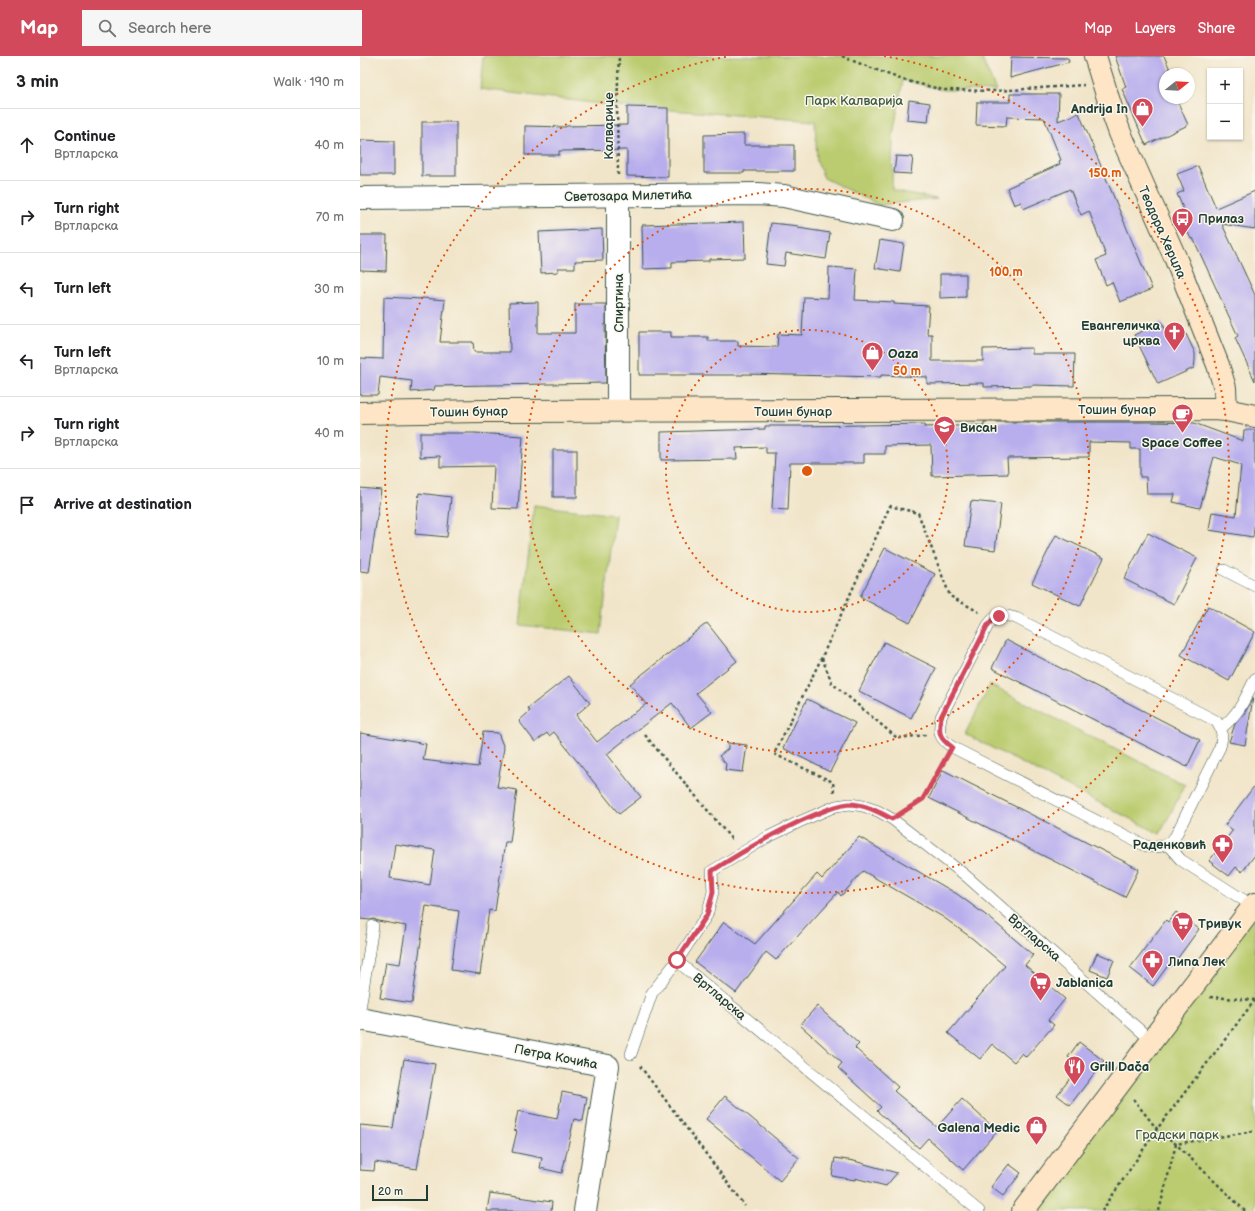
<!DOCTYPE html>
<html lang="en">
<head>
<meta charset="utf-8">
<style>
  body { margin:0; font-family:"Balsamiq Sans",sans-serif; background:#f6f6f6; color:#202124 }
  .controls { position:absolute; right:12px; top:12px; display:grid; overflow:hidden; border-radius:0px; box-shadow:0 1px 3px #0004 }
  .controls button { width:36px; height:36px; display:grid; place-items:center; padding:0; border:0; border-bottom:1px solid #e0e0e0; background:#fff; color:#202124; font:20px sans-serif }
  .compass { position:absolute; left:799px; top:12px; width:36px; height:36px; border-radius:50%; background:#fff; box-shadow:0 1px 3px #0004; rotate:72deg }
  .scale { position:absolute; left:12px; bottom:10px; width:56px; box-sizing:border-box; padding-left:4px; border:2px solid #1f3d34; border-top:0; font-size:11px; line-height:14px; white-space:nowrap; color:#1f3d34; -webkit-text-stroke:3px #fbf7ec; paint-order:stroke }
  .stop { position:absolute; width:12px; height:12px; margin:-9px; border:3px solid #d1495b; border-radius:50%; background:#fff }
  .stop.end { background:#d1495b; border-color:#fff; box-shadow:0 1px 4px #0008 }
  .list { margin:0; padding:0; list-style:none }
  h2 { display:flex; justify-content:space-between; align-items:center; height:52px; margin:0; padding:0 16px; font-size:17px }
  h2 small { font-size:13px; font-weight:400; color:#757577 }
  .list li { display:grid; grid-template-columns:26px 1fr auto; gap:12px; align-items:center; box-sizing:border-box; height:72px; padding:0 16px; border-top:1px solid #e0e0e0 }
  .list b { display:block; font-size:15px; white-space:nowrap }
  .list p { margin:0; font-size:13px; white-space:nowrap; color:#757577 }
  .list em { font-size:13px; font-style:normal; color:#757577 }
  .icon { flex:none; width:22px; height:22px; fill:none; stroke:currentColor; stroke-width:2; stroke-linecap:round; stroke-linejoin:round }
  .map { position:relative; flex:none; width:895px; height:1155px; overflow:hidden }
  header { display:flex; align-items:center; gap:24px; box-sizing:border-box; height:56px; padding:0 20px; background:#d1495b; color:#fff }
  header strong { font-size:19px }
  nav { display:flex; gap:22px; margin-inline-start:auto; font-size:14px }
  .search { width:280px; height:36px; background:#f6f6f6; display:flex; align-items:center; gap:10px; box-sizing:border-box; padding:0 14px; border-radius:0px; color:#757577; font-size:15px }
  main { display:flex }
  aside { flex:1; background:#fff }
  .map>svg:first-child { display:block }
  .green { fill:#bbcc6f; stroke:#6d8452 }
  .building { fill:#b8aeed; fill-rule:evenodd }
  .lines { fill:none; stroke-linecap:round; stroke-linejoin:round }
  .service-casing { stroke:#3e564a; stroke-width:12 }
  .minor-casing { stroke:#3e564a; stroke-width:24 }
  .secondary-casing { stroke:#3e564a; stroke-width:24 }
  .path { stroke:#3e564a; stroke-width:2.5; stroke-dasharray:3 3; stroke-linecap:butt }
  .service { stroke:#fff; stroke-width:11 }
  .minor { stroke:#fff; stroke-width:22 }
  .secondary { stroke:#fee5c5; stroke-width:22 }
  .route { stroke:#d1495b; stroke-width:5 }
  .ring { fill:none; stroke:#de580e; stroke-width:2; stroke-dasharray:2 4 }
  .labels { text-anchor:middle; stroke-width:3; stroke-linejoin:round; paint-order:stroke }
  .park-label { font-size:13px; fill:#3e5a40; stroke:#fbf7ec }
  .poi-label { font-size:13px; font-weight:bold; fill:#1f3d34; stroke:#fbf7ec; text-anchor:start }
  .street-label { font-size:13px; fill:#1f3d34; stroke:#fbf7ec }
  .centre { fill:#de580e; stroke:#fbf7ec; stroke-width:2 }
  .ring-label { font-size:12px; text-anchor:middle; font-weight:bold; fill:#de580e; stroke:#fbf7ec; stroke-width:3; stroke-linejoin:round; paint-order:stroke }
</style>
</head>
<body>
<header>
<strong>Map</strong>
<div class="search"><svg class="icon" aria-label="search" viewBox="0 0 24 24"><circle cx="10" cy="10" r="6"/><path d="M15 15l6 6"/></svg>Search here</div>
<nav><a>Map</a><a>Layers</a><a>Share</a></nav>
</header>
<main>
<aside>
<h2>3 min<small>Walk · 190 m</small></h2>
<ul class="list">
<li><svg class="icon" aria-label="ahead" viewBox="0 0 24 24"><path d="M12 20V5M6 11l6-6 6 6"/></svg><div><b>Continue</b><p>Вртларска</p></div><em>40 m</em></li>
<li><svg class="icon" aria-label="right" viewBox="0 0 24 24"><path d="M7 20v-9h11M14 6l5 5-5 5"/></svg><div><b>Turn right</b><p>Вртларска</p></div><em>70 m</em></li>
<li><svg class="icon" aria-label="left" viewBox="0 0 24 24"><path d="M17 20v-9H6M10 6l-5 5 5 5"/></svg><div><b>Turn left</b></div><em>30 m</em></li>
<li><svg class="icon" aria-label="left" viewBox="0 0 24 24"><path d="M17 20v-9H6M10 6l-5 5 5 5"/></svg><div><b>Turn left</b><p>Вртларска</p></div><em>10 m</em></li>
<li><svg class="icon" aria-label="right" viewBox="0 0 24 24"><path d="M7 20v-9h11M14 6l5 5-5 5"/></svg><div><b>Turn right</b><p>Вртларска</p></div><em>40 m</em></li>
<li><svg class="icon" aria-label="arrive" viewBox="0 0 24 24"><path d="M6 21V4h12l-3 4 3 4H6"/></svg><div><b>Arrive at destination</b></div></li>
</ul>
</aside>
<div class="map">
<svg width="895" height="1155" viewBox="0 0 895 1155">
  <rect width="100%" height="100%" fill="#fbf7ec"/>
  <filter id="ink" filterUnits="userSpaceOnUse"><feTurbulence type="fractalNoise" baseFrequency=".025" numOctaves="2"/><feDisplacementMap in="SourceGraphic" scale="8" xChannelSelector="R" yChannelSelector="G"/><feConvolveMatrix kernelMatrix="1 2 1 2 8 2 1 2 1" color-interpolation-filters="sRGB"/></filter>
  <filter id="wash" filterUnits="userSpaceOnUse"><feTurbulence type="fractalNoise" baseFrequency=".012" numOctaves="4" result="noise"/><feDisplacementMap in="SourceGraphic" scale="16" xChannelSelector="R" yChannelSelector="G"/><feGaussianBlur stdDeviation="0.9" result="paint"/><feColorMatrix in="noise" values="0 0 0 0 0 0 0 0 0 0 0 0 0 0 0 0 0 1.4 0 .05"/><feComposite in="paint" operator="in"/></filter>
  <g filter="url(#wash)">
    <rect width="100%" height="100%" fill="#f1e5c9"/>
    <g class="green">
      <polygon points="123,0 621,0 636,35 584,34 543,24 533,79 532,134 577,143 519,149 464,122 457,106 455,65 257,50 120,33"/>
      <polygon points="174,449 255,459 241,578 160,569"/>
      <polygon points="630,629 825,729 800,778 605,678"/>
      <polygon points="895,860 895,1155 663,1155"/>
    </g>
    <g id="blocks">
      <g class="building">
        <polygon points="755,0 804,0 812,18 805,18 805,42 817,42 816,42 828,69 786,89 762,33 766,31"/>
        <polygon points="651,1 708,2 709,6 650,22"/>
        <polygon points="650,38 699,38 698,65 719,57 792,233 760,246 752,226 746,229 736,204 746,200 729,155 721,159 710,133 663,153 661,146 654,149 647,132 700,108 699,105 701,104 684,62 647,61 646,70 616,69 617,46 650,46"/>
        <polygon points="549,44 570,47 568,66 547,64"/>
        <polygon points="267,51 308,52 308,121 267,120 267,94 199,95 199,99 165,99 165,70 206,71 206,70 267,69"/>
        <rect x="62" y="66" width="34" height="54"/>
        <polygon points="384,78 384,89 434,89 434,115 384,115 384,117 344,117 344,79"/>
        <polygon points="0,84 34,85 34,119 0,119"/>
        <polygon points="536,100 553,101 551,118 534,117"/>
        <polygon points="838,110 856,152 895,135 895,173 862,168 895,239 895,325 875,282 878,280 833,182 831,183 823,166 828,164 817,138 824,135 817,118"/>
        <polygon points="384,166 385,202 349,203 349,205 312,206 312,212 283,213 282,169"/>
        <polygon points="411,167 439,170 438,172 470,177 466,203 426,197 424,210 406,208"/>
        <polygon points="242,173 243,204 215,205 215,212 198,212 198,216 181,217 179,176"/>
        <polygon points="0,179 27,179 26,215 0,214"/>
        <polygon points="520,184 544,188 540,216 515,212"/>
        <polygon points="469,211 497,213 495,244 534,246 534,248 569,250 567,278 572,278 572,305 623,305 623,293 672,292 672,298 715,298 714,330 672,329 672,330 624,331 624,327 567,328 567,321 521,319 521,321 383,318 383,319 279,319 279,276 311,276 311,281 348,281 348,285 378,285 378,290 417,291 418,278 442,279 444,241 468,242"/>
        <polygon points="580,218 606,218 606,241 580,242"/>
        <polygon points="24,241 62,243 62,242 85,244 80,286 113,286 114,296 150,296 149,247 178,246 178,277 215,277 215,248 246,248 246,268 245,268 246,327 75,330 74,334 51,336 52,325 20,321 18,339 0,339 0,302 23,303"/>
        <polygon points="802,266 807,277 817,272 822,274 826,278 835,297 835,304 834,312 798,328 774,279"/>
        <polygon points="624,366 792,366 834,367 883,385 884,374 895,374 895,464 893,481 849,474 852,456 876,460 881,409 854,401 840,452 813,446 815,438 787,438 786,421 780,421 780,393 771,393 771,387 729,386 729,401 647,402 648,418 572,420 571,389 525,390 525,398 504,398 504,407 430,407 428,454 412,453 415,397 406,397 406,391 376,392 377,403 301,404 301,376 405,373 405,370 439,370 565,368 565,371 624,369"/>
        <polygon points="60,377 115,377 163,380 158,453 132,452 134,410 80,411 80,400 60,401"/>
        <rect x="193" y="394" width="24" height="47"/>
        <polygon points="0,432 21,434 9,516 0,515"/>
        <polygon points="59,437 91,441 87,481 55,478"/>
        <polygon points="611,445 641,448 635,494 605,490"/>
        <polygon points="788,477 837,502 814,548 764,523"/>
        <polygon points="696,479 744,502 720,550 672,527"/>
        <polygon points="525,492 575,518 550,567 500,541"/>
        <polygon points="848,550 895,576 869,625 821,599"/>
        <polygon points="347,567 377,605 336,637 352,656 331,672 312,647 247,698 281,741 259,758 194,676 189,680 187,677 175,686 159,665 170,655 168,652 209,620 230,647 216,659 237,686 286,648 270,628"/>
        <polygon points="646,584 840,684 827,711 632,612"/>
        <polygon points="524,586 576,612 551,662 499,635"/>
        <polygon points="893,642 885,689 869,686 875,668 883,660"/>
        <polygon points="447,643 495,667 470,716 423,692"/>
        <path d="M123 676 138 677 144 692 137 731 157 734 150 786H145L135 855 129 854 120 918 91 914 99 855 66 850 52 947 20 942 26 906 40 908 46 870 18 865 14 863 10 864 0 863V677L66 688 63 704 118 711ZM35 788 75 794 70 829 30 822Z"/>
        <polygon points="368,687 387,689 383,716 365,714 366,708 359,700 368,693"/>
        <polygon points="583,714 779,813 765,841 569,742"/>
        <polygon points="895,729 895,799 882,816 876,811 869,820 849,805 873,774 865,769"/>
        <polygon points="499,781 597,838 631,863 673,899 665,909 705,943 688,964 694,969 666,1001 662,997 654,1006 632,988 620,1003 588,977 645,910 613,883 583,861 503,815 481,840 478,836 416,904 406,896 376,937 335,906 364,866 395,888 457,818 462,823"/>
        <polygon points="816,856 839,873 812,910 809,908 793,930 770,912 806,864 808,866"/>
        <polygon points="737,897 754,904 747,921 730,914"/>
        <polygon points="457,950 499,988 495,992 538,1031 534,1035 577,1071 602,1043 637,1075 603,1114 568,1082 559,1092 517,1055 521,1051 478,1012 482,1007 440,969"/>
        <polygon points="719,986 744,1005 710,1049 697,1039 720,1010 708,1001"/>
        <polygon points="44,1003 75,1008 57,1113 15,1106 14,1115 0,1114 0,1069 33,1072"/>
        <polygon points="202,1036 227,1041 223,1065 214,1063 202,1117 180,1112 182,1102 152,1096 157,1075 154,1074 158,1055 197,1063"/>
        <polygon points="365,1040 439,1102 420,1125 346,1063"/>
        <polygon points="475,1102 494,1105 537,1117 526,1130 495,1122 495,1124 472,1120"/>
        <polygon points="649,1108 661,1117 643,1140 631,1131"/>
        <polygon points="130,1137 192,1146 191,1155 127,1155"/>
      </g>
    </g>
  </g>
  <g filter="url(#ink)">
    <use href="#blocks" fill-opacity="0" stroke="#3e564a" stroke-width="1"/>
    <g class="lines">
      <defs>
        <g id="service">
          <polyline points="864,514 895,530"/>
          <path d="M639 560H648L656 562 856 665C863 675 863 679 860 691L815 781C806 790 799 793 786 790L592 691C579 682 578 677 581 661L628 569 633 563Z"/>
          <path d="M861 672C879 658 885 643 895 623"/>
          <polyline points="807,788 821,804 893,850"/>
          <polyline points="317,905 619,1155"/>
          <polyline points="0,953 13,870"/>
          <polyline points="271,998 292,937 317,905 347,859 353,836 352,815 406,782 439,766 476,750 490,748 503,750 518,755 532,763 605,819 792,985"/>
        </g>
        <g id="minor">
          <polyline points="0,142 398,138 424,140 533,164"/>
          <polyline points="258,354 258,140"/>
          <polyline points="0,963 248,1010 225,1155"/>
        </g>
        <g id="secondary">
          <polyline points="735,0 752,55 760,77 815,201 858,309 865,332 866,354"/>
          <polyline points="0,357 125,355 853,353 866,354 895,360"/>
          <polyline points="663,1155 895,848"/>
        </g>
      </defs>
      <use href="#service" class="service-casing"/>
      <use href="#minor" class="minor-casing"/>
      <use href="#secondary" class="secondary-casing"/>
      <g class="path">
        <polyline points="482,0 488,3 543,24 584,34 636,35 724,29"/>
        <polyline points="258,119 257,50 259,0"/>
        <polyline points="462,602 472,627 537,682 566,679"/>
        <polyline points="285,679 373,785"/>
        <polyline points="474,736 473,726 414,698 462,601 530,450 558,457 590,540 619,556"/>
        <polyline points="544,755 563,743 585,704"/>
        <polyline points="850,941 895,944"/>
        <polyline points="280,1010 385,1150"/>
        <polyline points="773,1043 797,1073 816,1088 885,1155"/>
        <polyline points="742,1155 797,1073 895,944"/>
        <polyline points="799,1155 816,1088 895,1075"/>
      </g>
      <use href="#service" class="service"/>
      <use href="#minor" class="minor"/>
      <use href="#secondary" class="secondary"/>
    </g>
  </g>
  <g class="lines" filter="url(#ink)">
    <path class="route" d="M317 904 347 859 353 836 352 815C385 794 418 774 454 759 466 754 477 749 489 748 504 748 519 756 532 763L563 743 592 691C579 682 578 677 581 661L628 569 633 563 639 560"/>
  </g>
  <g class="ring">
    <circle cx="447" cy="415" r="141"/>
    <circle cx="447" cy="415" r="282"/>
    <path d="M524 0A422 422 0 1 1 370 0"/>
  </g>
  <defs>
    <symbol id="shop-pin" viewBox="-11 -11 22 30"><path d="M0 17L-7.5 6A9.5 9.5 0 1 1 7.5 6Z" fill="#d1495b" stroke="#fbf7ec"/><path d="M-5-2.5h2.3a2.7 3.5 0 0 1 5.4 0H5L5.5 6h-11ZM-1.5-2.5h3a1.5 2.3 0 0 0-3 0Z" fill="#fff"/></symbol>
    <symbol id="bus-pin" viewBox="-11 -11 22 30"><path d="M0 17L-7.5 6A9.5 9.5 0 1 1 7.5 6Z" fill="#d1495b" stroke="#fbf7ec"/><path d="M-5-6H5V4H4V6H2V4H-2V6H-4V4H-5ZM-3.5-4V0h7V-4ZM-3.5 1.2v1.5H-2V1.2ZM2 1.2v1.5H3.5V1.2Z" fill="#fff"/></symbol>
    <symbol id="church-pin" viewBox="-11 -11 22 30"><path d="M0 17L-7.5 6A9.5 9.5 0 1 1 7.5 6Z" fill="#d1495b" stroke="#fbf7ec"/><path d="M-1.2-6h2.4v3.5h3.3v2.4h-3.3V6h-2.4V-.1h-3.3v-2.4h3.3Z" fill="#fff"/></symbol>
    <symbol id="cafe-pin" viewBox="-11 -11 22 30"><path d="M0 17L-7.5 6A9.5 9.5 0 1 1 7.5 6Z" fill="#d1495b" stroke="#fbf7ec"/><path d="M-5.5-4.5H6V0H3Q3 3.5 0 3.5H-2.5Q-5.5 3.5-5.5 0ZM3-3.2v2h1.7v-2ZM-6 4.5H4V6H-6Z" fill="#fff"/></symbol>
    <symbol id="school-pin" viewBox="-11 -11 22 30"><path d="M0 17L-7.5 6A9.5 9.5 0 1 1 7.5 6Z" fill="#d1495b" stroke="#fbf7ec"/><path d="M0-5L7-2L0 1L-7-2ZM-4 1L0 2.5L4 1V4Q0 6-4 4Z" fill="#fff"/></symbol>
    <symbol id="pharmacy-pin" viewBox="-11 -11 22 30"><path d="M0 17L-7.5 6A9.5 9.5 0 1 1 7.5 6Z" fill="#d1495b" stroke="#fbf7ec"/><path d="M-2-6h4v4h4v4h-4v4h-4v-4h-4v-4h4Z" fill="#fff"/></symbol>
    <symbol id="supermarket-pin" viewBox="-11 -11 22 30"><path d="M0 17L-7.5 6A9.5 9.5 0 1 1 7.5 6Z" fill="#d1495b" stroke="#fbf7ec"/><path d="M-6-5.5h2.5l.6 2H6L4.5 2H-2.5L-4.4-4H-6ZM-1.5 3.2a1.3 1.3 0 1 0 .1 0ZM3 3.2a1.3 1.3 0 1 0 .1 0Z" fill="#fff"/></symbol>
    <symbol id="restaurant-pin" viewBox="-11 -11 22 30"><path d="M0 17L-7.5 6A9.5 9.5 0 1 1 7.5 6Z" fill="#d1495b" stroke="#fbf7ec"/><path d="M-5-6h1v4h1v-4h1v4h1v-4h1v5L-1.5 .5V6h-2V.5L-5-1ZM5-6V6H3V1.5H1.5Q1.5-4 5-6Z" fill="#fff"/></symbol>
  </defs>
  <g fill-rule="evenodd">
    <use href="#shop-pin" x="770" y="40" width="25" height="34"/>
    <use href="#bus-pin" x="810" y="150" width="25" height="34"/>
    <use href="#church-pin" x="802" y="264" width="25" height="34"/>
    <use href="#shop-pin" x="500" y="284" width="25" height="34"/>
    <use href="#cafe-pin" x="810" y="346" width="25" height="34"/>
    <use href="#school-pin" x="572" y="358" width="25" height="34"/>
    <use href="#pharmacy-pin" x="850" y="776" width="25" height="34"/>
    <use href="#supermarket-pin" x="810" y="854" width="25" height="34"/>
    <use href="#pharmacy-pin" x="780" y="892" width="25" height="34"/>
    <use href="#supermarket-pin" x="668" y="914" width="25" height="34"/>
    <use href="#restaurant-pin" x="702" y="998" width="25" height="34"/>
    <use href="#shop-pin" x="664" y="1058" width="25" height="34"/>
  </g>
  <g class="labels">
    <g class="park-label">
      <text x="494" y="49">Парк Калварија</text>
      <text x="817" y="1083">Градски парк</text>
    </g>
    <g class="poi-label">
      <text x="768" y="57" text-anchor="end">Andrija In</text>
      <text x="838" y="167">Прилаз</text>
      <text x="800" y="274" text-anchor="end">Евангеличка<tspan x="800" dy="15">црква</tspan></text>
      <text x="528" y="302">Oaza</text>
      <text x="600" y="376">Висан</text>
      <text x="822" y="391" text-anchor="middle">Space Coffee</text>
      <text x="846" y="793" text-anchor="end">Раденковић</text>
      <text x="838" y="872">Тривук</text>
      <text x="808" y="910">Липа Лек</text>
      <text x="696" y="931">Jablanica</text>
      <text x="730" y="1015">Grill Dača</text>
      <text x="660" y="1076" text-anchor="end">Galena Medic</text>
    </g>
    <g class="street-label">
      <text transform="translate(248 70) rotate(-90)" y="5">Калварице</text>
      <text transform="translate(268 139) rotate(-1)" y="5">Светозара Милетића</text>
      <text transform="translate(803 176) rotate(66)" y="5">Теодора Херцла</text>
      <text transform="translate(258 247) rotate(-90)" y="5">Спиртина</text>
      <text x="757" y="358">Тошин бунар</text>
      <text transform="translate(109 355) rotate(-1)" y="5">Тошин бунар</text>
      <text x="433" y="360">Тошин бунар</text>
      <text transform="translate(675 881) rotate(41)" y="5">Вртларска</text>
      <text transform="translate(360 940) rotate(40)" y="5">Вртларска</text>
      <text transform="translate(196 1000) rotate(11)" y="5">Петра Кочића</text>
    </g>
  </g>
  <circle cx="447" cy="415" r="6" class="centre"/>
  <g class="ring-label">
    <text x="745" y="121">150 m</text>
    <text x="646" y="220">100 m</text>
    <text x="547" y="319">50 m</text>
  </g>
</svg>
<div class="controls">
<button>+</button>
<button>−</button>
</div>
<svg class="compass" viewBox="-18 -18 36 36"><path d="M0-13l5 13h-10z" fill="#e53935"/><path d="M0 13l5-13h-10z" fill="#757577"/></svg>
<div class="scale">20 m</div>
<div class="stop" style="left:317px;top:904px"></div>
<div class="stop end" style="left:639px;top:560px"></div>
</div>
</main>
</body>
</html>
